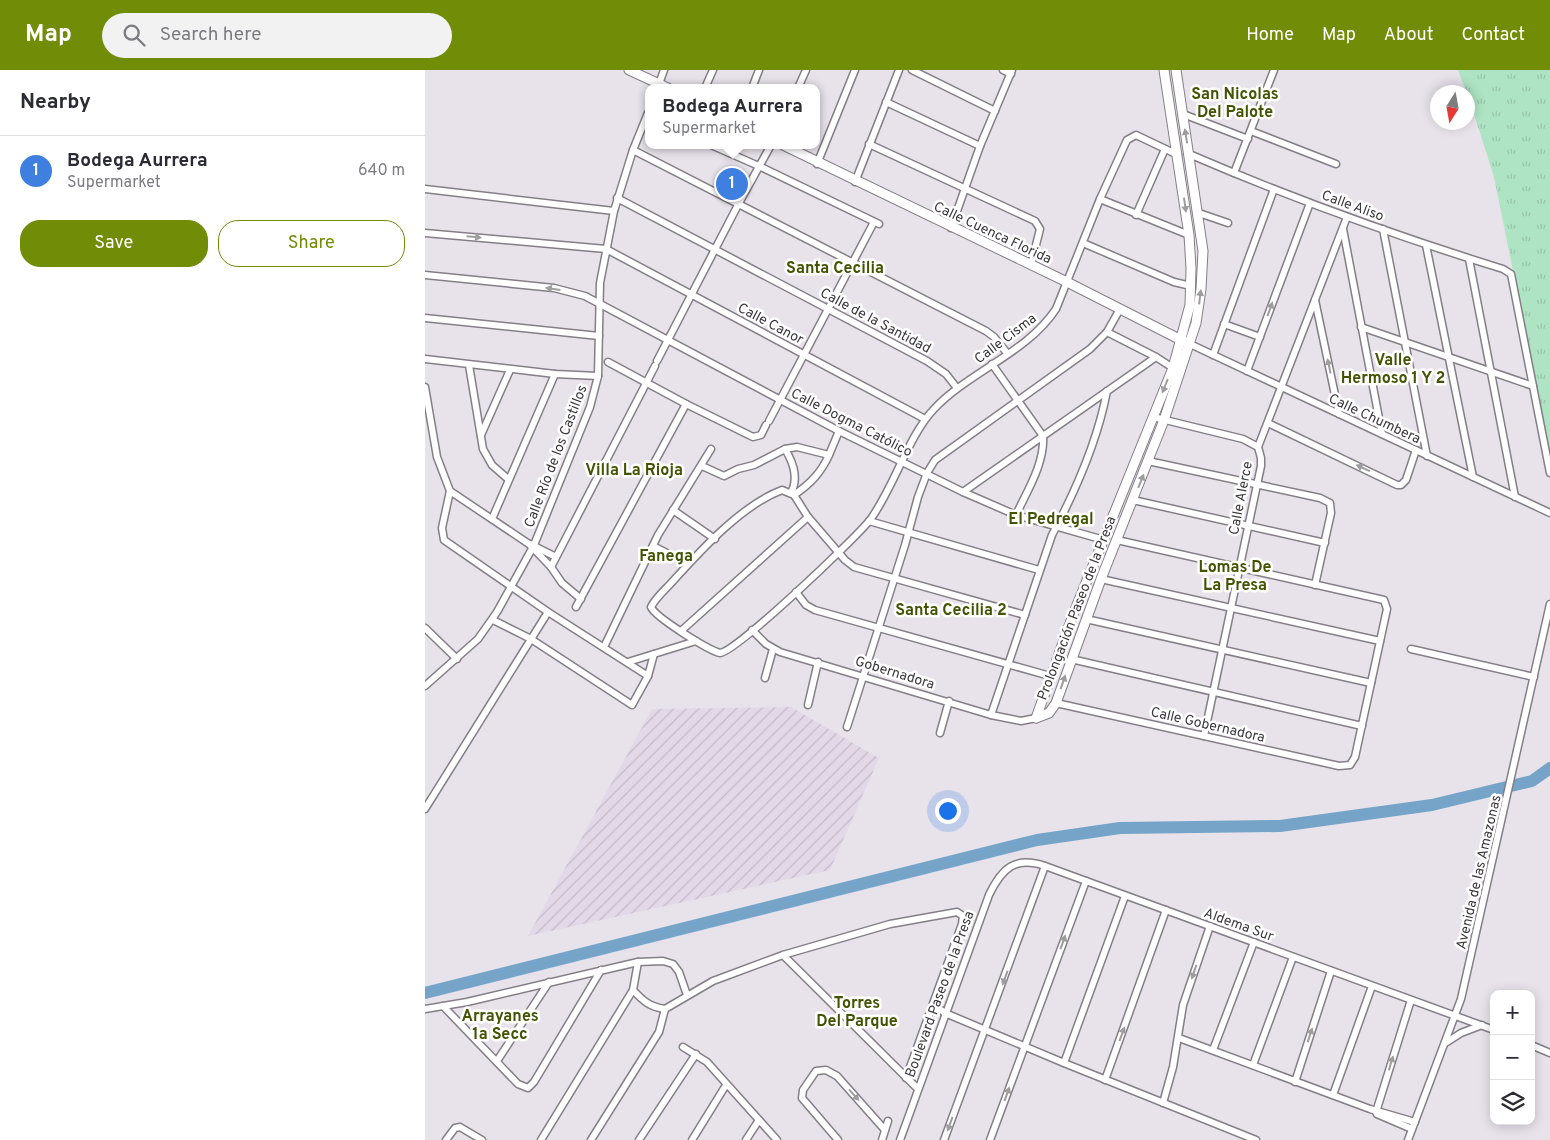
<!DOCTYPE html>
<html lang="en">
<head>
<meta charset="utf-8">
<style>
  body { margin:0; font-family:Overpass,sans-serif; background:#f2f2f3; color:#2b2b33 }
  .controls { position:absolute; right:15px; bottom:15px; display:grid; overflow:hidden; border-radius:10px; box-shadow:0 2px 12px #0003 }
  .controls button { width:45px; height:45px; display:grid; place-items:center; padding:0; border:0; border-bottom:1px solid #e1e1e2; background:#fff; color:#2b2b33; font:25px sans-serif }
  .compass { position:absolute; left:1005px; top:15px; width:45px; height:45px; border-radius:50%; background:#fff; box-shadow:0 2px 12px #0003; rotate:191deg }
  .you { position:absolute; left:522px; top:740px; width:18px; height:18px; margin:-12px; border:4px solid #fff; border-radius:50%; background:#1a73e8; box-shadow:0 0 0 8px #1a73e833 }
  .badge { display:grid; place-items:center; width:32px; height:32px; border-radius:50%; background:#718c06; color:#fff; font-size:16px; font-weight:700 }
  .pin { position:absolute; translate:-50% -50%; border:2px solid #fff; box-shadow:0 1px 5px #0006 }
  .popup { position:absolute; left:220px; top:14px; width:175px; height:65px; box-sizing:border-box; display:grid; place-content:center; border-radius:10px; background:#fff; filter:drop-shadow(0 1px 4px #0005); font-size:16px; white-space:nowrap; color:#7c7c81 }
  .popup b { font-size:19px; color:#2b2b33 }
  .popup::after { content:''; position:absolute; left:50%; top:100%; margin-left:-10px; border:10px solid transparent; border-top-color:#fff }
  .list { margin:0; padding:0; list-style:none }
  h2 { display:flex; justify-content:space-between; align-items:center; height:65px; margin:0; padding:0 20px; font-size:21px }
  h2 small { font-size:16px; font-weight:400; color:#7c7c81 }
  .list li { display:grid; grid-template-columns:32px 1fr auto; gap:15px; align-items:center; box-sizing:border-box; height:70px; padding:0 20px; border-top:1px solid #e1e1e2 }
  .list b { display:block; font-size:19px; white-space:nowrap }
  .list p { margin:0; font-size:16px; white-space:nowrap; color:#7c7c81 }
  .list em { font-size:16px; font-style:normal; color:#7c7c81 }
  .actions { display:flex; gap:10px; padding:15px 20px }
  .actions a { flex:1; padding:11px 0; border:1px solid #718c06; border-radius:20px; text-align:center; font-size:18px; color:#718c06 }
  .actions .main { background:#718c06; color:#fff }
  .icon { flex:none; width:28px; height:28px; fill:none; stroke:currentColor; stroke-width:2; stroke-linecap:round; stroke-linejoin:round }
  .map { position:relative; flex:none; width:1125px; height:1070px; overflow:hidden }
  header { display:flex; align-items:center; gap:30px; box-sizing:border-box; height:70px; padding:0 25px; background:#718c06; color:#fff }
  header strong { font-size:24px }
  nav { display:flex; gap:28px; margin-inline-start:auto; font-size:18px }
  .search { width:350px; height:45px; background:#f2f2f3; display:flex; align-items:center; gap:12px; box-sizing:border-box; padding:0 18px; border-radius:28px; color:#7c7c81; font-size:19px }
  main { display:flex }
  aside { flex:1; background:#fff }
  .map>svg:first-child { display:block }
  .industrial { fill:url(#industrial-furrows) }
  .park { fill:url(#park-tufts) }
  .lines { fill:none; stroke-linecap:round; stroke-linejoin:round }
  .river { stroke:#75a4c8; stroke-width:12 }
  .street-casing { stroke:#847e86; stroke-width:9 }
  .secondary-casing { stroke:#847e86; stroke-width:11 }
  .street { stroke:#fff; stroke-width:6 }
  .secondary { stroke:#fff; stroke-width:9 }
  .oneway { fill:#9d9c9e }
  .labels { text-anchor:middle; stroke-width:5; stroke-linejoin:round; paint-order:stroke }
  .street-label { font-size:14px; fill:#3b393c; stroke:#fff }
  .quarter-label { font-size:16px; font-weight:bold; fill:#425402; stroke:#fff }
</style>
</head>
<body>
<header>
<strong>Map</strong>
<div class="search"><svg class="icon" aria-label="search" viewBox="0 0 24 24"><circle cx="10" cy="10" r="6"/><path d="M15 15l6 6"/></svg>Search here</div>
<nav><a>Home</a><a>Map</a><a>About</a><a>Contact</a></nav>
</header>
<main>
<aside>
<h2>Nearby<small></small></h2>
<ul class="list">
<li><span class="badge" style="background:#3f7fe0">1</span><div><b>Bodega Aurrera</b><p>Supermarket</p></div><em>640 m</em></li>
</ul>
<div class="actions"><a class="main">Save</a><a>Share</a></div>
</aside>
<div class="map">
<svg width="1125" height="1070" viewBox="0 0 1125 1070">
  <defs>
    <pattern id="industrial-furrows" width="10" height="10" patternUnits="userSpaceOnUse" patternTransform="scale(1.25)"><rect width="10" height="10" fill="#e3d8e7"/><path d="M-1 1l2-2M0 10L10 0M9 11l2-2" fill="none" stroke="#c4bac7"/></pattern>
    <pattern id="park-tufts" width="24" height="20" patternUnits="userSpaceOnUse" patternTransform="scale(1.25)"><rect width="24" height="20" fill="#aee4c3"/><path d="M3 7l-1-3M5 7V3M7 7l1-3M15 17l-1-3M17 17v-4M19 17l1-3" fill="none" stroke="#97c4a8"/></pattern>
  </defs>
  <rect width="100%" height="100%" fill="#e8e3eb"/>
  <polygon class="industrial" points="366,637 454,688 405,800 103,866 227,639"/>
  <polygon class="park" points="1033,0 1125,0 1125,383 1069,107 1042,22 1041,22"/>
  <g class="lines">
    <polyline class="river" points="0,923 612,770 695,758 855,756 1007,735 1107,711 1125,698"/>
    <defs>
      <g id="street">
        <polyline points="487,0 570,41"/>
        <polyline points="578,0 586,4"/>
        <polyline points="233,17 239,0"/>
        <polyline points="280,18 288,0"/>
        <polyline points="327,18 334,0"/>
        <polyline points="373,18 381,0"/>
        <polyline points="461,32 555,76"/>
        <polyline points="758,44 823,69"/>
        <polyline points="826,61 911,94"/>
        <polyline points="444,74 610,151 615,159 606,195"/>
        <polyline points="286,75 336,97 454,154"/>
        <polyline points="208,80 561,261 569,267 582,283"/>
        <path d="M764 84C866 128 971 166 1078 199L1086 204 1125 403"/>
        <polyline points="392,94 430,0"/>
        <polyline points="809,103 849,0"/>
        <polyline points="430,112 474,0"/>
        <polyline points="0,119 189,141"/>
        <polyline points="192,128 502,291 521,304 532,318"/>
        <polyline points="675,129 764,165"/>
        <polyline points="774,143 803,153"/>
        <polyline points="711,145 740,79"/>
        <polyline points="526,158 555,76 587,0"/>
        <polyline points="918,159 957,364"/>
        <polyline points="958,159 1002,386"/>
        <polyline points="0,163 181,179 500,349"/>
        <polyline points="658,173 749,212 766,216"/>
        <polyline points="1001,175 1048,407"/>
        <polyline points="1044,189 1090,427"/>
        <polyline points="0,205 129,218 160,226 414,361 538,422 591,445 679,470"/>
        <polyline points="890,230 914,344"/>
        <polyline points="0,248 174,266"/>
        <polyline points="799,254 835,267"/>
        <polyline points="936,257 1108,316"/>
        <polyline points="682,262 731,287"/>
        <polyline points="765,274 1125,443"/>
        <polyline points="788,285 849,119"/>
        <polyline points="0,289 130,304 173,306"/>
        <polyline points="232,291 314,133 346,75"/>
        <polyline points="183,292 261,334 328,367 336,365 341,355"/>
        <path d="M567 294 618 366C620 393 602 421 591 445"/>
        <polyline points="44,295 58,379 67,395 83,409"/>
        <polyline points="822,301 885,133"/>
        <polyline points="0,317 12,387 25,421 104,474 126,497 137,513 156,529"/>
        <polyline points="728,347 818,369 833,377"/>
        <polyline points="344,351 449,152"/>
        <polyline points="843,353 972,415 976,415 981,410 991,380"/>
        <polyline points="56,365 85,300"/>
        <path d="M360 379C368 392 374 408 366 423"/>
        <polyline points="723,391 895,428 905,433 906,443 890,515"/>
        <polyline points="277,396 299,406 313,399 329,395 360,379 372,377 404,385 414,361"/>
        <polyline points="25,421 17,458 19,470 123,542 223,606"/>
        <polyline points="538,422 731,287 748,298"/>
        <path d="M369 425C385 414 396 403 404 385"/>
        <polyline points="708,430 900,473"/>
        <polyline points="248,440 290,469"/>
        <polyline points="67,449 130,304"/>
        <polyline points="444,451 614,500"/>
        <polyline points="105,474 131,487"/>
        <polyline points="228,476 263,494"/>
        <polyline points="126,497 230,296"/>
        <polyline points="676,509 955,571"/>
        <polyline points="371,522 381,535 390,540 625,606"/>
        <polyline points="151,537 261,334"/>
        <path d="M600 545 429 497 420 490 383 447 369 425 357 420C317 435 277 479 248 511 241 519 231 527 226 537 230 547 283 580 295 583 311 582 430 469 445 450 469 418 483 366 509 339 545 301 602 283 631 239L675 129 702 70 711 65 753 85"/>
        <polyline points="661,549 946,613"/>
        <polyline points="68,550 106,569 207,635 223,606 229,584"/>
        <polyline points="0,558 32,589"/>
        <polyline points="327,560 341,574 355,582 566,645 596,651 611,648"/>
        <polyline points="256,561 383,447"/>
        <polyline points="179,577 233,465 286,379"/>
        <polyline points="986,579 1109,607"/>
        <polyline points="646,589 937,656"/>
        <polyline points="203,592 271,571"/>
        <polyline points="340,608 348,579"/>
        <polyline points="0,616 53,569 72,542 109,475 165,337 173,306 175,213 189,141 208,80 223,43"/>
        <polyline points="631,633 914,696 925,695 930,687 962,539 959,530 692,470"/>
        <polyline points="383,635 393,592"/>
        <path d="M566 645 627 465C650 422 673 369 682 321"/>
        <polyline points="422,657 480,475 493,427 502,403 510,390 665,279 682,262 695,239"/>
        <polyline points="515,663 524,631"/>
        <polyline points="779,666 836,396 836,388 833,377 922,147"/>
        <polyline points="0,739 123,542"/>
        <polyline points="358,885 492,1018"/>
        <path d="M213 892 208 920C218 931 225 937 240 939"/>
        <polyline points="509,935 520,943 639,993 831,1070"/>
        <polyline points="18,936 93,1014 103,1018 109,1012 176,900"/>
        <polyline points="0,939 42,932 213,892 238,891 248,894 254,902 262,925"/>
        <polyline points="754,968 945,1039 990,1052"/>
        <polyline points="1022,972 1036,963 1057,955"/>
        <polyline points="1106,975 1125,983"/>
        <polyline points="258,977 282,992 352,1070"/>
        <polyline points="788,980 829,872"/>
        <polyline points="72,991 124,912"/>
        <polyline points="639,993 700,826"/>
        <polyline points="828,995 868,887"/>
        <polyline points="680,1010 741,840"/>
        <polyline points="870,1012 906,901"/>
        <polyline points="908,1025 947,916"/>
        <polyline points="738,1033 748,997 758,935 785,856"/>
        <polyline points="951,1042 986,930"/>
        <polyline points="952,1044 987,1059"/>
        <polyline points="21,1070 30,1058 35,1057 57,1070"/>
        <polyline points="116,1070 208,920"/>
        <polyline points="166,1070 234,962 240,939 288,911 358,885 465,854 532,842 538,846 537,854 481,1008"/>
        <polyline points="214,1070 271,984"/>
        <polyline points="267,1070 301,1015"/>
        <polyline points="321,1070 334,1050"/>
        <polyline points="413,1070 377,1028 378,1020 391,1001 401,1000 412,1006 460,1060"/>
        <polyline points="457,1070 463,1051"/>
        <path d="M475 1070 564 825C577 798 590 786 620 796L1069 960"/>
        <polyline points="519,1070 620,796"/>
        <polyline points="565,1070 661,811"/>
        <polyline points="983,1070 1036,929 1125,534"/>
      </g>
      <g id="secondary">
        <polyline points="204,0 243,18"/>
        <polyline points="358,75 642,212 760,272"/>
        <polyline points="611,648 624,643 631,633 676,509 739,350 771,253 776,219 778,181 751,0"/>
        <polyline points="611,648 648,545 748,298 765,235 766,198 764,165 739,0"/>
      </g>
    </defs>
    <use href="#street" class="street-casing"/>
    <use href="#secondary" class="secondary-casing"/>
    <use href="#street" class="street"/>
    <use href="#secondary" class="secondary"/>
  </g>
  <defs><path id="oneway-solid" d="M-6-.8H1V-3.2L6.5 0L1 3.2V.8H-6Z" transform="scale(1.25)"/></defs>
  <g class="oneway">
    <use href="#oneway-solid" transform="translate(761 66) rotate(-99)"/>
    <use href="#oneway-solid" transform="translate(760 135) rotate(82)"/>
    <use href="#oneway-solid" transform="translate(49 167) rotate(5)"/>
    <use href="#oneway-solid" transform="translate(128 219) rotate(-172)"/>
    <use href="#oneway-solid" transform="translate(775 227) rotate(-83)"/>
    <use href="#oneway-solid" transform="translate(845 239) rotate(-70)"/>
    <use href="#oneway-solid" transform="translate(904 296) rotate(-102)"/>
    <use href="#oneway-solid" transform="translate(740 316) rotate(112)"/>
    <use href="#oneway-solid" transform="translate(938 398) rotate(-155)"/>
    <use href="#oneway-solid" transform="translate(716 411) rotate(-68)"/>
    <use href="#oneway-solid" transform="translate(638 612) rotate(-71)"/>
    <use href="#oneway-solid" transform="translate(638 872) rotate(-70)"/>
    <use href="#oneway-solid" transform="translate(769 902) rotate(109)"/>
    <use href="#oneway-solid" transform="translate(580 908) rotate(110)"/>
    <use href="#oneway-solid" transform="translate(697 964) rotate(-70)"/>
    <use href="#oneway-solid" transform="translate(885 965) rotate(-72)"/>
    <use href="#oneway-solid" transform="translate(966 993) rotate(-73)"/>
    <use href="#oneway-solid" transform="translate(582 1024) rotate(-70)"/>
    <use href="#oneway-solid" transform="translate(429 1025) rotate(48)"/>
    <use href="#oneway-solid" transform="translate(525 1054) rotate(110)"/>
  </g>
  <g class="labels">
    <g class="street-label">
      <text transform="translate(928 135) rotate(20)" y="5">Calle Aliso</text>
      <text transform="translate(568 162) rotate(25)" y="5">Calle Cuenca Florida</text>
      <text transform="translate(451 250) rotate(28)" y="5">Calle de la Santidad</text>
      <text transform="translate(346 253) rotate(28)" y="5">Calle Canor</text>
      <text transform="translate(580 268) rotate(-37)" y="5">Calle Cisma</text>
      <text transform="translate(950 348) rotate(25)" y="5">Calle Chumbera</text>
      <text transform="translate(427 352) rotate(27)" y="5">Calle Dogma Católico</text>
      <text transform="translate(130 386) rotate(-69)" y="5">Calle Río de los Castillos</text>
      <text transform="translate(815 428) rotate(-79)" y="5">Calle Alerce</text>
      <text transform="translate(651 538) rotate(-69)" y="5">Prolongación Paseo de la Presa</text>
      <text transform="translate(470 602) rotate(17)" y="5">Gobernadora</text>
      <text transform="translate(783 654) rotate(13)" y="5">Calle Gobernadora</text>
      <text transform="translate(1053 802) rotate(-77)" y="5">Avenida de las Amazonas</text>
      <text transform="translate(814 854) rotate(20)" y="5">Aldema Sur</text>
      <text transform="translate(514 924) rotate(-70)" y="5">Boulevard Paseo de la Presa</text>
    </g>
    <g class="quarter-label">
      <text x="810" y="29">San Nicolas<tspan x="810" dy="18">Del Palote</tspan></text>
      <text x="410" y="203">Santa Cecilia</text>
      <text x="968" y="295">Valle<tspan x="968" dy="18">Hermoso 1 Y 2</tspan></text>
      <text x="209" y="405">Villa La Rioja</text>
      <text x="626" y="454">El Pedregal</text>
      <text x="241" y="491">Fanega</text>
      <text x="810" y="502">Lomas De<tspan x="810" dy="18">La Presa</tspan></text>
      <text x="526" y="545">Santa Cecilia 2</text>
      <text x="432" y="938">Torres<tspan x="432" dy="18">Del Parque</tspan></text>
      <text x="75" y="951">Arrayanes<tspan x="75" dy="18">1a Secc</tspan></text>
    </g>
  </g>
</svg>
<div class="controls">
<button>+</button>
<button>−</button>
<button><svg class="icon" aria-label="layers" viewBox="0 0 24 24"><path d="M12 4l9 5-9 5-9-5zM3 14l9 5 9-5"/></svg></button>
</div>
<svg class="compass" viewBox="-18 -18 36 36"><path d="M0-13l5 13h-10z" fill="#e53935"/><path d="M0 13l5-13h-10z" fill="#7c7c81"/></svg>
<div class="you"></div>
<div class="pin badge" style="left:307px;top:114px;background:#3f7fe0">1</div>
<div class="popup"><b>Bodega Aurrera</b>Supermarket</div>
</div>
</main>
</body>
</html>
